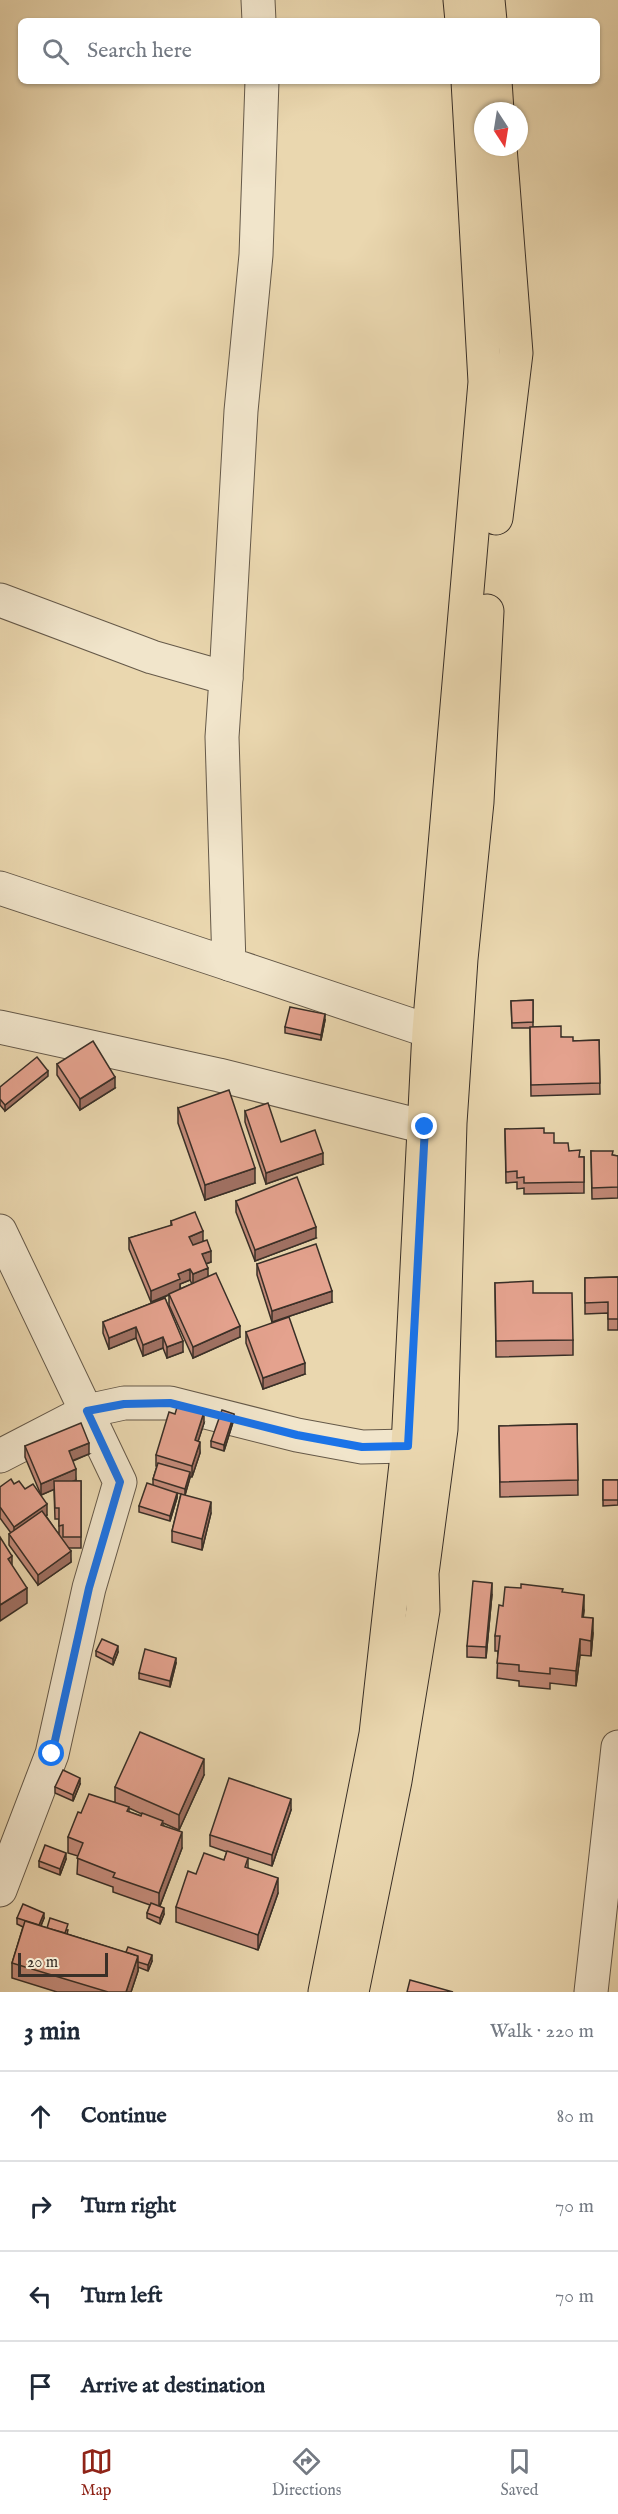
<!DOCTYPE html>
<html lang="en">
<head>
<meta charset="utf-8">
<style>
  body { margin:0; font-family:"IM FELL English",serif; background:#f6f6f7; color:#1f2937 }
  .compass { position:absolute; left:474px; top:102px; width:54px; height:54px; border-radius:50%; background:#fff; box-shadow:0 2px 4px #0004; rotate:168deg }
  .scale { position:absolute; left:18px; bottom:15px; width:90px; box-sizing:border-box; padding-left:6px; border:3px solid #392f27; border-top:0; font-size:16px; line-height:21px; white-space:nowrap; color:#392f27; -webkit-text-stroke:4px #f1e5cb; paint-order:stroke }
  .stop { position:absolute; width:18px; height:18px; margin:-14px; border:4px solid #1a73e8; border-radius:50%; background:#fff }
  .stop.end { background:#1a73e8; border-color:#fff; box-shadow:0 2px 6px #0008 }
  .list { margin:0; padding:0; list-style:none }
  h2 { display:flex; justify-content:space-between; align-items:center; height:78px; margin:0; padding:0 24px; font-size:26px }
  h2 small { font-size:20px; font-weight:400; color:#747a83 }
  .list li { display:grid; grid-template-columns:39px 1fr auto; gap:18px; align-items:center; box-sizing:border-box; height:90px; padding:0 24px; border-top:2px solid #e0e1e3 }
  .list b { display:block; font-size:22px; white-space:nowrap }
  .list em { font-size:20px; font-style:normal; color:#747a83 }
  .icon { flex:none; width:33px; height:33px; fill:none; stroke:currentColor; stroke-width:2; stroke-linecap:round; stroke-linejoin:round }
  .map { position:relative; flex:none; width:618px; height:1992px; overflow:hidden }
  .search { position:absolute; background:#fff; box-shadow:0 2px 4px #0004; left:18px; right:18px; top:18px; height:66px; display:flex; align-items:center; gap:15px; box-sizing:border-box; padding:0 21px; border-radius:9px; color:#747a83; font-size:22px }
  .sheet { height:438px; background:#fff }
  nav { display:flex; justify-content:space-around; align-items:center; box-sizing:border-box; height:84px; border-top:2px solid #e0e1e3; background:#fff; font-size:16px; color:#747a83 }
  nav a { display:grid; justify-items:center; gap:3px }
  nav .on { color:#8f2418 }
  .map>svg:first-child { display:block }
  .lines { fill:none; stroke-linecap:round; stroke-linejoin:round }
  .minor-casing { stroke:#655949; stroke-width:35 }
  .major-casing { stroke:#392f27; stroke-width:35 }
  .minor { stroke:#f1e5cb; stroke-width:33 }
  .major { stroke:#ead7af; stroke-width:33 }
  .wall { fill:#c48b7a; stroke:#392f27; stroke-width:1.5; fill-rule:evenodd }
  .shaded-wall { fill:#a07163; stroke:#392f27; stroke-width:1.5 }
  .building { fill:#e4a28e; stroke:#392f27; stroke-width:1.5 }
  .route { stroke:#1a73e8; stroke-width:8 }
</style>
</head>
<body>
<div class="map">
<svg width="618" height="1992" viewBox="0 0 618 1992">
  <rect width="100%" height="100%" fill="#ead7af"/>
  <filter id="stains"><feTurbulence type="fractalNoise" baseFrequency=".00333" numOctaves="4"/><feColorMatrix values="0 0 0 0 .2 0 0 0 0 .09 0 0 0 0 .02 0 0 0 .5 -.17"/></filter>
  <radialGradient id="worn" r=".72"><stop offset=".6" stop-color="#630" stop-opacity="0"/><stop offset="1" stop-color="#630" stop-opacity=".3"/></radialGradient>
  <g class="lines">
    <defs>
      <g id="minor">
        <polyline points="258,0 259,21"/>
        <polyline points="0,600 152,657 226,678 222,737 229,964 429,1031"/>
        <polyline points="226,678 241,411 256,255 262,81"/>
        <polyline points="0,888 229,964"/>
        <polyline points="0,1027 219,1075 425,1127"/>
        <polyline points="0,1231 120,1482 89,1588 52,1754 0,1890"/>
        <polyline points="0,1456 87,1411 124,1403 170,1403 297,1435 362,1447 408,1446"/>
        <polyline points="591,1992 618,1747"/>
      </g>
      <g id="major">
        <polyline points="460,0 462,21"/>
        <polyline points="488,0 490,21"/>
        <polyline points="495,81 497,111"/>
        <polyline points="496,518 516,353 500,147"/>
        <polyline points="325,1992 376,1734 408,1446 429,1031 485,382 468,81"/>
        <polyline points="352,1992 395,1781 423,1610 422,1573 441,1429 450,1123 461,959 477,802 487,611"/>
      </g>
    </defs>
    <use href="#minor" class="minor-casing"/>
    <use href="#major" class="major-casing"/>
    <use href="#minor" class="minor"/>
    <use href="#major" class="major"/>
  </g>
  <g class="wall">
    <polygon points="533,1000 533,1027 573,1041 599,1040 600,1094 531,1096 530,1028 512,1028 511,1001"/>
    <polygon points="325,1020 321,1040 285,1033 285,1027"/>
    <polygon points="57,1064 115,1088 80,1110 57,1075"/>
    <polygon points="48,1076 5,1111 0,1105 0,1087"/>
    <polygon points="178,1108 255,1183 205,1200 178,1123"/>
    <polygon points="245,1111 281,1142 323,1164 266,1184 245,1122"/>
    <polygon points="505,1129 544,1133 554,1143 579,1157 584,1157 584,1193 524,1194 524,1188 517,1189 517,1182 506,1183"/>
    <polygon points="591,1151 618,1156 618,1198 592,1199"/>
    <polygon points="236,1201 316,1238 255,1261 236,1212"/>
    <path d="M171 1221 203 1241 211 1262 206 1264 208 1277 240 1337 193 1358 169 1305V1295L151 1302 129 1249V1238L171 1226ZM190 1280 192 1284 180 1289V1284Z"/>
    <polygon points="257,1264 332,1302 272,1322 257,1275"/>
    <polygon points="618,1277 618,1330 608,1330 608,1313 585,1314 585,1278"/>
    <polygon points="495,1283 533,1293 573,1340 573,1355 496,1357"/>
    <polygon points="165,1298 183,1352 167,1358 163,1348 143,1356 136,1338 109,1349 103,1333 103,1322"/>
    <polygon points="246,1332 305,1374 263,1389 246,1343"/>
    <polygon points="234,1419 224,1451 211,1447 211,1441"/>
    <polygon points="204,1423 198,1441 200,1453 192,1477 190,1477 185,1495 211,1513 202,1550 172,1542 172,1531 181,1494 177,1493 177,1498 170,1521 139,1512 139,1506 153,1485 153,1479 157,1466 156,1466 156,1455"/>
    <polygon points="577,1424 578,1495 500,1497 499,1426"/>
    <polygon points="25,1446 89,1454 73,1461 76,1480 73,1481 81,1481 81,1548 69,1548 71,1562 38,1585 9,1545 9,1534 11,1533 0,1518 0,1487 14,1484 25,1489 47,1515 46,1516 59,1535 59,1519 55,1519 54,1489 41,1495 25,1457"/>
    <polygon points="603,1480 618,1480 618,1505 603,1506"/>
    <polygon points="563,1593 584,1610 583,1617 593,1633 591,1656 580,1655 576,1686 550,1683 550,1689 519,1686 519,1681 497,1678 498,1651 495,1651 495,1636 503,1606"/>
    <polygon points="492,1594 486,1658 467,1657 467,1646"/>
    <polygon points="96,1651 118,1652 113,1665 96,1656"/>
    <polygon points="176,1663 170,1687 139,1679 139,1673"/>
    <path d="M204 1775 179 1830 163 1823V1825L182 1848 160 1906 164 1914 160 1924 147 1918V1913L150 1905 113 1892V1887L77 1874 78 1856 68 1853V1837L81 1813 115 1802V1787ZM129 1808 142 1814 141 1816 129 1812Z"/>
    <polygon points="80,1784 73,1801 55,1793 55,1787"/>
    <polygon points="291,1810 272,1866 248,1858 248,1868 278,1893 258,1950 176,1922 176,1907 196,1874 224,1860 227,1852 210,1846 210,1835"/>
    <polygon points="66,1859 60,1875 39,1867 39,1861"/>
    <polygon points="17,1918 44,1918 41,1926 47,1928 68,1930 67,1934 152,1961 148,1971 138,1967 138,1971 131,1992 57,1992 12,1978 12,1963 23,1927 17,1924"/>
  </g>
  <g class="shaded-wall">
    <polygon points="325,1014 325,1020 321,1040 321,1035"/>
    <polygon points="48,1071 48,1076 5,1111 5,1105"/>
    <polygon points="115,1077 115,1088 80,1110 80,1099"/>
    <polygon points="323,1153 323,1164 266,1184 266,1173"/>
    <polygon points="255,1168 255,1183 205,1200 205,1185"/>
    <polygon points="316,1227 316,1238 255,1261 255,1250"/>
    <polygon points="203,1231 203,1242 189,1248 189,1237"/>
    <polygon points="211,1251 211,1262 202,1265 202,1254"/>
    <polygon points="208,1268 208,1279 193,1285 193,1274"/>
    <polygon points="190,1269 190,1280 180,1284 180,1290 151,1302 151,1291 178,1274"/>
    <polygon points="332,1291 332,1302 272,1322 272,1311"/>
    <polygon points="240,1326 240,1337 193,1358 193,1347"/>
    <polygon points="136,1327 136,1338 109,1349 109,1338"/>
    <polygon points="163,1337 163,1348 143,1356 143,1345"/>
    <polygon points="183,1341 183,1352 167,1358 167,1347"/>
    <polygon points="305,1363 305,1374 263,1389 263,1378"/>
    <polygon points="204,1412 204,1423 195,1451 195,1440"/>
    <polygon points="234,1414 234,1419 224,1451 224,1445"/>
    <polygon points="200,1442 200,1453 192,1477 192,1466"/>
    <polygon points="89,1443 89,1454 69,1462 69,1451"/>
    <polygon points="76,1469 76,1480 41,1495 41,1484"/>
    <polygon points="190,1472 190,1478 185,1495 185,1489"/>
    <polygon points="177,1493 177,1498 170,1521 170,1516"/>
    <polygon points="211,1502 211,1513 202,1550 202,1539"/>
    <polygon points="47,1504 47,1515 14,1538 14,1527"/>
    <polygon points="71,1551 71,1562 38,1585 38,1575"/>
    <polygon points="12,1556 12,1572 8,1559"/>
    <polygon points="492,1583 492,1594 486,1658 486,1647"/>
    <polygon points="27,1588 27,1603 0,1621 0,1605"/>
    <polygon points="584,1595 584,1610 582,1632 582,1617"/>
    <polygon points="593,1618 593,1633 591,1656 591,1641"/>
    <polygon points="580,1639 580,1655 576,1686 576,1671"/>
    <polygon points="118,1646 118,1652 113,1665 113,1659"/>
    <polygon points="176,1658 176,1663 170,1687 170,1681"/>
    <polygon points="204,1759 204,1775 179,1830 179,1815"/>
    <polygon points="80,1778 80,1784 73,1801 73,1795"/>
    <polygon points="291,1799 291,1810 272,1866 272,1855"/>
    <polygon points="182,1832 182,1848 159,1908 159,1893"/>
    <polygon points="66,1853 66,1859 60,1875 60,1869"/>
    <polygon points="278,1878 278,1893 258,1950 258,1935"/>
    <polygon points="164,1908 164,1914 160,1924 160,1918"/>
    <polygon points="44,1913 44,1918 38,1932 38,1927"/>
    <polygon points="152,1955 152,1961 148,1971 148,1965"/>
    <polygon points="138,1956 138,1971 131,1992 126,1992"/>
  </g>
  <g class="building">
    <polygon points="533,1000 533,1022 512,1023 511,1001"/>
    <polygon points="290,1007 325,1014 321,1035 285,1027"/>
    <polygon points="561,1026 561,1037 573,1037 573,1041 599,1040 600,1083 531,1085 530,1027"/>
    <polygon points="93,1041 115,1077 80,1099 57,1064"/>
    <polygon points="37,1057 48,1071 5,1105 0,1099 0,1087"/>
    <polygon points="229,1090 255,1168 205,1185 178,1108"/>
    <polygon points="268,1103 281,1142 315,1130 323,1153 266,1173 245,1111"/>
    <polygon points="544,1128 544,1133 554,1133 554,1143 568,1143 569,1151 580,1150 579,1157 584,1157 584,1182 524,1183 524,1177 517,1178 517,1171 506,1172 505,1129"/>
    <polygon points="591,1151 613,1151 612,1155 618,1156 618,1187 592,1188"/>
    <polygon points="297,1177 316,1227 255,1250 236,1201"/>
    <polygon points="195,1212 203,1231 189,1237 193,1245 207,1240 211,1251 202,1254 208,1268 193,1274 190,1269 178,1274 180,1279 151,1291 129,1238 172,1225 171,1221"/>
    <polygon points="316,1244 332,1291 272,1311 257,1264"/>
    <polygon points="216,1273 240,1326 193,1347 169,1294"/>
    <polygon points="618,1277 618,1319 608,1319 608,1302 585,1303 585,1278"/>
    <polygon points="533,1281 533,1293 572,1293 573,1340 496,1341 495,1283"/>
    <polygon points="165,1298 183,1341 167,1347 163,1337 143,1345 136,1327 109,1338 103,1322"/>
    <polygon points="289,1317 305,1363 263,1378 246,1332"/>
    <polygon points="178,1404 204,1412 195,1440 200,1442 192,1466 156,1455 169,1412 175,1414"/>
    <polygon points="222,1410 234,1414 224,1445 211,1441"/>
    <polygon points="81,1423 89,1443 69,1451 76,1469 41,1484 25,1446"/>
    <polygon points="577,1424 578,1480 500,1482 499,1426"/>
    <polygon points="158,1463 190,1472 185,1489 153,1479"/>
    <polygon points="11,1479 14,1484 19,1481 25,1489 33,1484 47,1504 14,1527 0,1507 0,1487"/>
    <rect x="603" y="1480" width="15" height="20"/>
    <polygon points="54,1481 81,1481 81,1537 63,1537 63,1525 59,1526 59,1508 55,1508"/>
    <polygon points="147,1483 177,1493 170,1516 139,1506"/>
    <polygon points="181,1494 211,1502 202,1539 172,1531"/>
    <polygon points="42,1511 71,1551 38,1575 9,1534"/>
    <polygon points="0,1537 12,1556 8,1559 27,1588 0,1605"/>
    <polygon points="473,1581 492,1583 486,1647 467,1646"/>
    <polygon points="521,1584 563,1589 562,1592 584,1595 582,1617 593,1618 591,1641 580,1639 576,1671 550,1668 550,1674 519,1671 519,1665 497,1663 500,1636 495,1636 499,1605 503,1606 505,1587 521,1588"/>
    <polygon points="102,1639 118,1646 113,1659 96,1651"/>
    <polygon points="145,1649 176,1658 170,1681 139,1673"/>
    <polygon points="140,1732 204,1759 179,1815 115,1787"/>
    <polygon points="63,1770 80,1778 73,1795 55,1787"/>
    <polygon points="229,1778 291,1799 272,1855 210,1835"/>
    <polygon points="89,1794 129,1807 127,1811 141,1816 142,1813 163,1821 161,1825 182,1832 159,1893 113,1877 115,1873 77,1858 83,1843 68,1837 78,1812 81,1813"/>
    <polygon points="45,1845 66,1853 60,1869 39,1861"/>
    <polygon points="227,1851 248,1858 245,1867 278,1878 258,1935 176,1907 188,1871 196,1874 204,1853 224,1860"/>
    <polygon points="151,1903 164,1908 160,1918 147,1913"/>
    <polygon points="23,1904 44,1913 39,1925 17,1918"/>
    <polygon points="50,1918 68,1924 65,1933 47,1928"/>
    <polygon points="25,1921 138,1956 126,1992 108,1992 12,1963"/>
    <polygon points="128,1947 152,1955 148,1965 138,1962 138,1956 126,1952"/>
    <polygon points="410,1980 453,1992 407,1992"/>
  </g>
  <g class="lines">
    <polyline class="route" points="52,1754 89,1588 120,1482 87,1411 124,1404 170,1403 297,1435 362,1447 408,1446 425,1127"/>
  </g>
  <rect width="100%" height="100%" filter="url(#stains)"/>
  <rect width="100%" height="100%" fill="url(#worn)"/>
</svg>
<svg class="compass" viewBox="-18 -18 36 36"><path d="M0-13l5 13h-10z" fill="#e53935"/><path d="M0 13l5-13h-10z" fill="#747a83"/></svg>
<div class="scale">20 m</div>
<div class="stop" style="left:52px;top:1754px"></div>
<div class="stop end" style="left:425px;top:1127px"></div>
<div class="search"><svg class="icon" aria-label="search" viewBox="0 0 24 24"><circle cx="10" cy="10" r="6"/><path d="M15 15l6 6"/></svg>Search here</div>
</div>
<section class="sheet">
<h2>3 min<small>Walk · 220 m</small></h2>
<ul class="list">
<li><svg class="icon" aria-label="ahead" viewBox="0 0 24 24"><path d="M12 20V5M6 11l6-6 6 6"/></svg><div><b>Continue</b></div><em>80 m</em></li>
<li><svg class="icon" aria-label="right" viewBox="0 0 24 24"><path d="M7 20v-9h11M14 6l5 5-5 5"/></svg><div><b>Turn right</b></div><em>70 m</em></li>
<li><svg class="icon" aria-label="left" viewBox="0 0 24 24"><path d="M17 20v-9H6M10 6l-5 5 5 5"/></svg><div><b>Turn left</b></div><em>70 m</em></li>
<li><svg class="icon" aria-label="arrive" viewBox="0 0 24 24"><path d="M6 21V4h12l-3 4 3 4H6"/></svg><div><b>Arrive at destination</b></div></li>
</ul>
</section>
<nav>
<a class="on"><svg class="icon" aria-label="map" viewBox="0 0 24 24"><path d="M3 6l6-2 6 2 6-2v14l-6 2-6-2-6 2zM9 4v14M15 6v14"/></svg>Map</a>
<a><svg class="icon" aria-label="directions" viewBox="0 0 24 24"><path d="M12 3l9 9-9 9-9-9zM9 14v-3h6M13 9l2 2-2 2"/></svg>Directions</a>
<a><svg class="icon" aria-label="saved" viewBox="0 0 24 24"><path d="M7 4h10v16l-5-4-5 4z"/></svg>Saved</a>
</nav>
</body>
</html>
